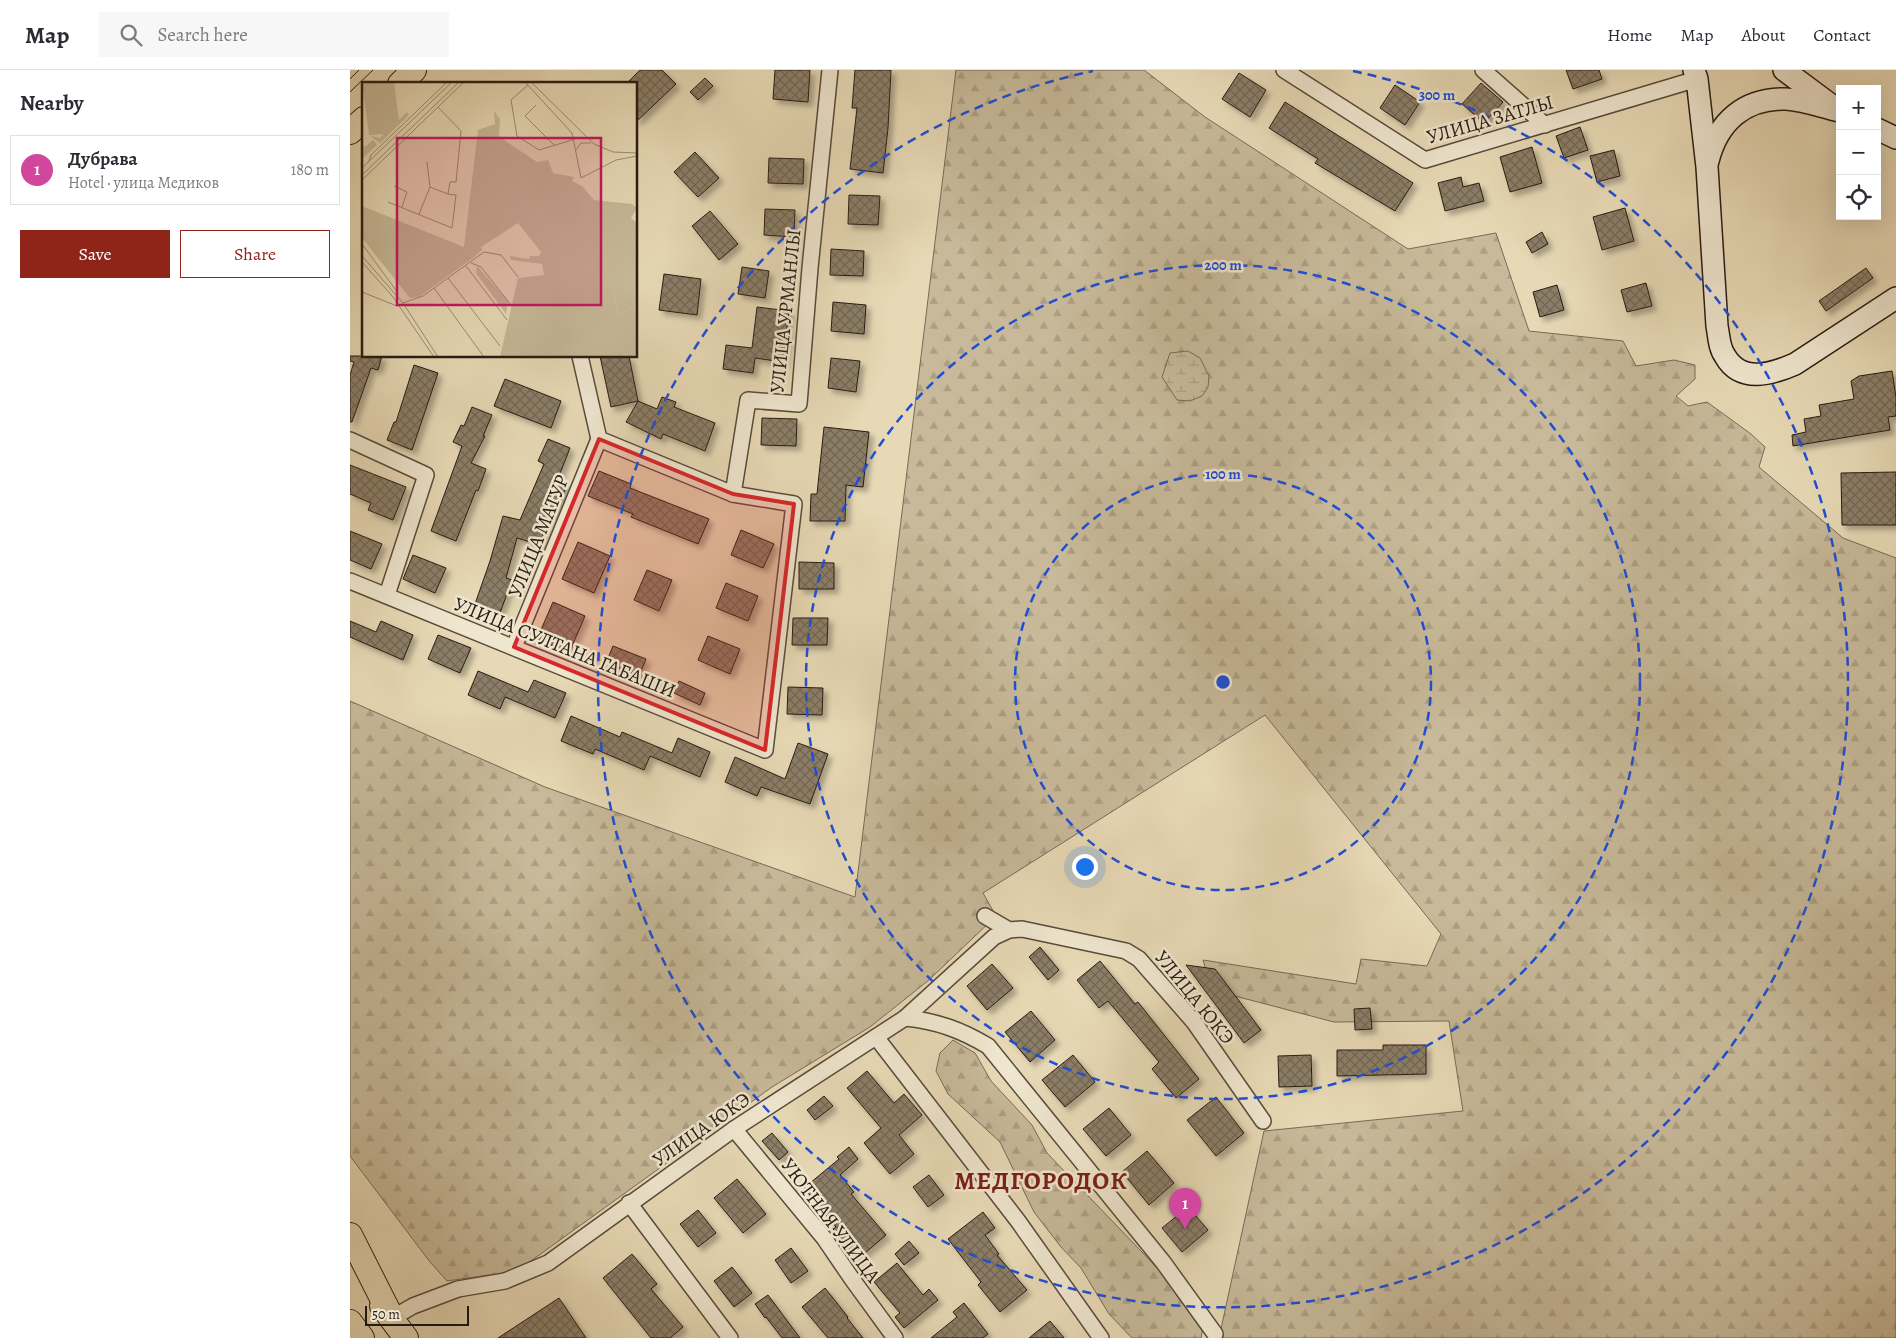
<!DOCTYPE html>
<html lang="en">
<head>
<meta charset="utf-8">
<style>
  body { margin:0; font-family:Alegreya,serif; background:#f7f7f7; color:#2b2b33 }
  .controls { position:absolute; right:15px; top:15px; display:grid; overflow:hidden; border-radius:0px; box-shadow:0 5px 20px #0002 }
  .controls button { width:45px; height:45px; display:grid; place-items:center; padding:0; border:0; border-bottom:1px solid #e1e1e2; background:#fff; color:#2b2b33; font:25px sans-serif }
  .scale { position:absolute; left:15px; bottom:12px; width:104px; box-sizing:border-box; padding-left:5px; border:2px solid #281c12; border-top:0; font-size:14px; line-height:18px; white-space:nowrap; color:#281c12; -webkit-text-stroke:4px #efe6cf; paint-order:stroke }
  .you { position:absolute; left:734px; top:796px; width:18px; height:18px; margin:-12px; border:4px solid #fff; border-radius:50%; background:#1a73e8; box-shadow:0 0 0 8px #1a73e833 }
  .badge { display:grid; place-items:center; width:32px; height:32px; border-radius:50%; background:#8f2418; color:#fff; font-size:16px; font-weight:700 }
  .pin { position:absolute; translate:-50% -41px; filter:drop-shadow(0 1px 2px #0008) }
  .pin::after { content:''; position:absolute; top:26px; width:18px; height:15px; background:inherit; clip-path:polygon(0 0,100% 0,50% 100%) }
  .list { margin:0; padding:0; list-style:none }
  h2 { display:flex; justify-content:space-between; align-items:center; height:65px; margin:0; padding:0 20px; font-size:21px }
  h2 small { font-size:16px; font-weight:400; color:#7c7c81 }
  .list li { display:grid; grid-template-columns:32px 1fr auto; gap:15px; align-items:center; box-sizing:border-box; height:70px; margin:0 10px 10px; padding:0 10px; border:1px solid #e1e1e2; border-radius:0px }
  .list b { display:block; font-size:19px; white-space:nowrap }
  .list p { margin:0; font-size:16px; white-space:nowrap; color:#7c7c81 }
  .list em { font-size:16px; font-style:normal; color:#7c7c81 }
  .actions { display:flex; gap:10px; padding:15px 20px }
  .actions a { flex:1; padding:11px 0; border:1px solid #8f2418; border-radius:0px; text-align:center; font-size:18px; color:#8f2418 }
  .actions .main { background:#8f2418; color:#fff }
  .icon { flex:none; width:28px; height:28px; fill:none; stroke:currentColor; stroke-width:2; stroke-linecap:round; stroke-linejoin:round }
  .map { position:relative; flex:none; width:1546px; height:1268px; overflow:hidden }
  header { display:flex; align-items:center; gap:30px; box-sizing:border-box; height:70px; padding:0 25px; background:#fff; border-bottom:1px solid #e1e1e2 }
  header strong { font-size:24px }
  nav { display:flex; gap:28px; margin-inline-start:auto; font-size:18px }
  .search { width:350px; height:45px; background:#f7f7f7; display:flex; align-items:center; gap:12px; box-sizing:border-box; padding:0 18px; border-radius:0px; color:#7c7c81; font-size:19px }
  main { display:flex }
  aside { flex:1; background:#fff }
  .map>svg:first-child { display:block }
  .forest { fill:url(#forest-firs); stroke:#786a56 }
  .wetland { fill:url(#wetland-marsh); stroke:#786a56 }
  .building { fill:url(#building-cross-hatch); stroke:#281c12; filter:url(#shadow) }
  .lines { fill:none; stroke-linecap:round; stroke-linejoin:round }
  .street-casing { stroke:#584b3b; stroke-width:18 }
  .secondary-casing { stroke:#281c12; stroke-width:24 }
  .primary-casing { stroke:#281c12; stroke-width:26 }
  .street { stroke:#efe6cf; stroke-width:15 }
  .secondary { stroke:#efe6cf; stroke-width:21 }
  .primary { stroke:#e7d9b5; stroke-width:24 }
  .tram { stroke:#281c12; stroke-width:1 }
  .marked { fill:#d62828; fill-opacity:0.2; stroke:#d62828; stroke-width:4; stroke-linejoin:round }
  .ring { fill:none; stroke:#1d4ed8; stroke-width:2.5; stroke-dasharray:9 6 }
  .labels { text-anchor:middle; stroke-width:5; stroke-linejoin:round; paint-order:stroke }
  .street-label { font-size:20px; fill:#281c12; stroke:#efe6cf }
  .district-label { font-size:25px; font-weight:bold; letter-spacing:1px; fill:#7a1f14; stroke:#efe6cf }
  .inset-road { fill:none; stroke:#9b8d74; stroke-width:1 }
  .view { fill:#c2185b; fill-opacity:0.15; stroke:#c2185b; stroke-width:2.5 }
  .inset-edge { fill:none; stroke:#281c12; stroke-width:2.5 }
  .centre { fill:#1d4ed8; stroke:#efe6cf; stroke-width:2.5 }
  .ring-label { font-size:15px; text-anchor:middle; font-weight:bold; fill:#1d4ed8; stroke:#efe6cf; stroke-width:5; stroke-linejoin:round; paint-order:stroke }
</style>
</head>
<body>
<header>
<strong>Map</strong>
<div class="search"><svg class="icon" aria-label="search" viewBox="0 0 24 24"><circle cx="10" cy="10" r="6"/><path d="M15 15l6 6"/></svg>Search here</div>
<nav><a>Home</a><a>Map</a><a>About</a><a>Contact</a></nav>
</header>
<main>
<aside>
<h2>Nearby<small></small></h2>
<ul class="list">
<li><span class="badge" style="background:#d1479c">1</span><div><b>Дубрава</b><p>Hotel · улица Медиков</p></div><em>180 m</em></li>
</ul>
<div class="actions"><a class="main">Save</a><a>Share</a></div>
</aside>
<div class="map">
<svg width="1546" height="1268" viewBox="0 0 1546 1268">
  <defs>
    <pattern id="forest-firs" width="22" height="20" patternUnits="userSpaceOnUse" patternTransform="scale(1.25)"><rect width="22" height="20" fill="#c7b999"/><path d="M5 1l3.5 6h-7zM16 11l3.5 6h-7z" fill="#ab9e83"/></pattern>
    <pattern id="wetland-marsh" width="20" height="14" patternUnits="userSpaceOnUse" patternTransform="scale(1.25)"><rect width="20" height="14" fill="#c7b999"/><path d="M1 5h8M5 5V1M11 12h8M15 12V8" fill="none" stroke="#ab9e83"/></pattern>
    <pattern id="building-cross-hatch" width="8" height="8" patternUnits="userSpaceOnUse" patternTransform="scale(1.25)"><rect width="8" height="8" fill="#8b7e67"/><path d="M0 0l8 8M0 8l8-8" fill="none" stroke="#726653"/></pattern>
    <filter id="shadow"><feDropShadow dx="4.5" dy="4.5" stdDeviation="2.5" flood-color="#0004"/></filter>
  </defs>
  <rect width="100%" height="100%" fill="#e7d9b5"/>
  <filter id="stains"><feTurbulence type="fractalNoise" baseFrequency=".004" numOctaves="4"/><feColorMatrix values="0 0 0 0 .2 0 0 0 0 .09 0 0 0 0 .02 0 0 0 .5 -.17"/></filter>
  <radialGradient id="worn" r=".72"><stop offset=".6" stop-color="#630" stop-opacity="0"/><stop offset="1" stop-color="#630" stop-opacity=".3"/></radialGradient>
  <g class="forest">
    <polygon points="606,0 794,0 855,47 1058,179 1146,163 1179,261 1273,271 1286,296 1324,290 1345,295 1345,309 1326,326 1338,336 1357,332 1401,364 1415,377 1409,397 1493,468 1546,488 1546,1268 869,1268 914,1061 1113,1041 1099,951 984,952 862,920 853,890 1006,914 1011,889 1077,896 1091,864 915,645 633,823 646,846 579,910 520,957 422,1017 167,1201 97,1211 80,1192 0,1086 0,631 195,717 505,827"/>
    <polygon points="603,970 625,983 641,1011 682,1055 697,1083 813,1204 853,1257 851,1268 782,1268 759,1244 731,1198 711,1177 684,1142 650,1072 598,1024 586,1001 590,983"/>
  </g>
  <polygon class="wetland" points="838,281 850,288 859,306 858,317 852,326 840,331 827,330 812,307 820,283"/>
  <g class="building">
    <polygon points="290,0 312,0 326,14 286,52 286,14 276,14"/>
    <polygon points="425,0 460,0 458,32 423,29"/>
    <polygon points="505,0 541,0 538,58 533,103 500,99 507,38 502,38"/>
    <polygon points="1216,0 1249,0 1252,9 1223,19"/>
    <polygon points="889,3 916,20 900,47 872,29"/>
    <polygon points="355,8 363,16 348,30 340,22"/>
    <polygon points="1131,13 1153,32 1134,53 1112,34"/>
    <polygon points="1045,15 1070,32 1055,55 1030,38"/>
    <polygon points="935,32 1063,113 1045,141 965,93 968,89 919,58"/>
    <polygon points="1230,57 1238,80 1214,88 1206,66"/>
    <polygon points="1182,77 1192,113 1160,122 1150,87"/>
    <polygon points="1264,80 1270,106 1247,112 1240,86"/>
    <polygon points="345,82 369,108 348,127 324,102"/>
    <polygon points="419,88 454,89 453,114 418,113"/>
    <polygon points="1111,107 1113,117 1129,113 1134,131 1095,141 1088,113"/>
    <polygon points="499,125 530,126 528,155 498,154"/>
    <polygon points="1275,138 1284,171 1252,180 1243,147"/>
    <polygon points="415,139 445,140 444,167 414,165"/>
    <polygon points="360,141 388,174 369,190 342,156"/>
    <polygon points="1192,162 1198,174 1182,183 1176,172"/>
    <polygon points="481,179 514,181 513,206 480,205"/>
    <polygon points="392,197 419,201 415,228 388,224"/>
    <polygon points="1516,198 1523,208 1476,241 1469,231"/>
    <polygon points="314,204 351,209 347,245 309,240"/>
    <polygon points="1296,213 1302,236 1277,242 1271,220"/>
    <polygon points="1207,215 1214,240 1190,247 1183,222"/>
    <polygon points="483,232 516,235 514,264 481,261"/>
    <polygon points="407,237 439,241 433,292 405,288 403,303 373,299 376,275 402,278"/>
    <polygon points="0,286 32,286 28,300 21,298 2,352 0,352 0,305 4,292 0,291"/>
    <polygon points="250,286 279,286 288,331 261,337"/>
    <polygon points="481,288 510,291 506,322 478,318"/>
    <polygon points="64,295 88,303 62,380 37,370 44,352 46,352"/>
    <polygon points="1542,301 1546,327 1546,346 1538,347 1540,360 1443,376 1442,365 1456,362 1454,349 1471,346 1469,335 1504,329 1501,311 1509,306"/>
    <polygon points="155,309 211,331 201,358 144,336"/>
    <polygon points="312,327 326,332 324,337 365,353 355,381 313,364 311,369 276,352 288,331 307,339"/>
    <polygon points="122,337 142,345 133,366 135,366 121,393 136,399 128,421 126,420 106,471 81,461 112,376 103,372 111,355 114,356"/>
    <polygon points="412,348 447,349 446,376 411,375"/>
    <polygon points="474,357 519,362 513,417 496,415 495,451 460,451 461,424 467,424"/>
    <polygon points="198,369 220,378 207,411 217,415 203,447 199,445 190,475 167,468 156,508 162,510 150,543 125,534 140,491 153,446 170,450 194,394 188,391"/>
    <polygon points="0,395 56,417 43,450 18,440 21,433 0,424"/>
    <polygon points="249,401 281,414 280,418 359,449 348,474 281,447 283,444 238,426"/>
    <polygon points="1546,402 1546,455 1492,455 1491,403"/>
    <polygon points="391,460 424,474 413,498 381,485"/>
    <polygon points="0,461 32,474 21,499 0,490"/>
    <polygon points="228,472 260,486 244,523 212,509"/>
    <polygon points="63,485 96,498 85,523 53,509"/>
    <polygon points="449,492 484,493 484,519 449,519"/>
    <polygon points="297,500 322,510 309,541 284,530"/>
    <polygon points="376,513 408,526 398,551 366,538"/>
    <polygon points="203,532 235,546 219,583 187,569"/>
    <polygon points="443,548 478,548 477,575 442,575"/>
    <polygon points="0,551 26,562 31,551 63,565 53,590 0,567"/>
    <polygon points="88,565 121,578 110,603 78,589"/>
    <polygon points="358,566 390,579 380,604 348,590"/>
    <polygon points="263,576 296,589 289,606 256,593"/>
    <polygon points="128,601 178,622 184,610 216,623 205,648 155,627 150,639 118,625"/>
    <polygon points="329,611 355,623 350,635 324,623"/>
    <polygon points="438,617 473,618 472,645 437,644"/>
    <polygon points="221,646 270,667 272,662 322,683 328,668 360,682 350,707 300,686 294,700 245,679 243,684 211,671"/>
    <polygon points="448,673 478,684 460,734 411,717 407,726 375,712 385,687 435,709"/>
    <polygon points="690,877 709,900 698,910 679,887"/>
    <polygon points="750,891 785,934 788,932 849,1009 826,1028 802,999 809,992 758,931 749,938 727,910"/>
    <polygon points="642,894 663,918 637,940 617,916"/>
    <polygon points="836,895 865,899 911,960 894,973"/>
    <polygon points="1020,938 1022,959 1005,960 1004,939"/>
    <polygon points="681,941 705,970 680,992 655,962"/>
    <polygon points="1033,975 1076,975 1076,1004 987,1006 987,980 1033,980"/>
    <polygon points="723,985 745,1012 715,1037 692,1010"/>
    <polygon points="961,985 962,1016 929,1017 928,986"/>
    <polygon points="517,1001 544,1033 554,1024 572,1045 549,1065 564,1084 540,1104 514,1073 531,1058 497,1018"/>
    <polygon points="474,1026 483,1036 465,1050 457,1040"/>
    <polygon points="866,1027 894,1063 866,1086 837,1050"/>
    <polygon points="759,1038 781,1065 756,1086 733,1059"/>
    <polygon points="422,1063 438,1082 429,1090 412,1071"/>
    <polygon points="499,1077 508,1089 490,1105 504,1122 501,1124 536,1165 508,1189 483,1159 486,1157 454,1118 489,1089 487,1087"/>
    <polygon points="797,1081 824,1113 799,1135 772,1102"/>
    <polygon points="579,1105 594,1125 578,1137 563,1117"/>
    <polygon points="387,1109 416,1144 393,1163 364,1128"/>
    <polygon points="838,1137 858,1160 832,1182 812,1158"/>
    <polygon points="348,1140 366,1163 348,1177 330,1154"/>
    <polygon points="633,1142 645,1158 635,1165 649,1184 647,1185 677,1220 650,1242 628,1215 631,1212 598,1169"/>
    <polygon points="559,1171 569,1183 554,1195 545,1184"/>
    <polygon points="441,1178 458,1201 441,1213 425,1190"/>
    <polygon points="282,1184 307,1214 301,1219 333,1257 320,1268 301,1268 253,1208"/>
    <polygon points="547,1193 573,1225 579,1219 588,1230 554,1258 545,1247 550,1243 524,1212"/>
    <polygon points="382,1197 402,1223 384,1237 364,1211"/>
    <polygon points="475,1218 498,1247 497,1248 513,1268 478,1268 452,1237"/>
    <polygon points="418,1225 450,1268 432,1268 416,1247 415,1248 405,1234"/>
    <polygon points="209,1228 236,1268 148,1268"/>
    <polygon points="614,1233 638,1264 633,1268 581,1268 607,1247 603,1242"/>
    <polygon points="700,1251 714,1268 679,1268"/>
  </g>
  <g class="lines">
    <defs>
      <g id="street">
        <polyline points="934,0 1075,90 1347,9"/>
        <polyline points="1133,0 1195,55"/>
        <polyline points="230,286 249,369 383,424"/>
        <polyline points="0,370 76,405 37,525"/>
        <polyline points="0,511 415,680 444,434 383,424 398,330 449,334 460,198 480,0"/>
        <polyline points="164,577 249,369"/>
        <polyline points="635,846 659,860"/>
        <path d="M555 948C587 951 611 960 638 976L813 1192 865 1264"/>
        <polyline points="526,967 668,1151 751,1268"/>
        <polyline points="384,1059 474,1168 502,1209 545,1268"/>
        <polyline points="279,1133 380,1268"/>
        <polyline points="42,1248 63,1236 108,1219 155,1211 198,1193 384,1059 555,948 644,867 659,860 672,859 776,881 789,889 844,952 913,1051"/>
      </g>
      <g id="secondary">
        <path d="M1344 0 1347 9 1357 97 1367 256C1369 266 1369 278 1375 286 1391 314 1422 304 1445 294L1546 228"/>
        <polyline points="1434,0 1481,35"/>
        <polyline points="1527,59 1546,68"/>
        <path d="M1358 91C1368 51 1395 28 1436 29 1454 30 1472 37 1490 41"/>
      </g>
      <g id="primary">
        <polyline points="50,14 64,0"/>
        <polyline points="0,62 14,49"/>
        <polyline points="0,1165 42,1248"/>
        <polyline points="32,1236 56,1268"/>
        <polyline points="0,1252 12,1268"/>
      </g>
    </defs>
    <use href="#street" class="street-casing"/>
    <use href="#secondary" class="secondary-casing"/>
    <use href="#primary" class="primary-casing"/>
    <use href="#street" class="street"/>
    <use href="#secondary" class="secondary"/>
    <use href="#primary" class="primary"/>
    <g class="tram">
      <polyline points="0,9 9,0"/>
      <polyline points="0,22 23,0"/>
    </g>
  </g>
  <path class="marked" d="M249 369 383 424 444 434 415 680 164 577Z"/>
  <g class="ring">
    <circle cx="873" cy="612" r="208"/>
    <circle cx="873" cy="612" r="417"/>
    <path d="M1003 1A625 625 0 1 1 743 1"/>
  </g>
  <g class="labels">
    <g class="street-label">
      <text transform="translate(1140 49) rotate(-16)" y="7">УЛИЦА ЗАТЛЫ</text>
      <text transform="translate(435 241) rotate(-84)" y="7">УЛИЦА УРМАНЛЫ</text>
      <text transform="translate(188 466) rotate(-68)" y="7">УЛИЦА МАТУР</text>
      <text transform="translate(215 577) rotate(22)" y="7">УЛИЦА СУЛТАНА ГАБАШИ</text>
      <text transform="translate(845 927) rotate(51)" y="7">УЛИЦА ЮКЭ</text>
      <text transform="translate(351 1059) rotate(-35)" y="7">УЛИЦА ЮКЭ</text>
      <text transform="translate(481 1150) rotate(53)" y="7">УЮТНАЯ УЛИЦА</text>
    </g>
    <g class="district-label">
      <text x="691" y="1119">МЕДГОРОДОК</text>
    </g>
  </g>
  <g transform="translate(12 12)">
    <rect width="275" height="275" fill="#e7d9b5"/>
    <path d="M275 209V223L256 233 251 210Z" fill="#c7b999"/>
    <path d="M132 29 138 37 137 54 148 62 175 80 186 78 191 91 212 95 210 99 220 104 232 118 270 122 275 126 269 136 275 141V209L251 211 256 233 275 223V275H138L156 196 182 193 180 182 149 178 148 174 167 177 168 174H177L179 170 156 141 119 165 120 168 111 176 57 215 48 216 0 156V124L102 165 116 48 133 42ZM45 30 47 33 18 61 8 54 18 56ZM11 58 15 63 0 77V61L3 65ZM115 184 146 219 144 232 114 191Z" fill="#c7b999"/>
    <path d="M0 0H32L37 38 23 52 7 53Z" fill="#c7b999"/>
    <path class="inset-road" d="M163 0 210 51 219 96 254 78 275 74M169 0 232 62 251 70 275 71M166 3 149 18 155 54 177 68 213 57M174 23 163 34 192 63M214 68 219 61H229M7 79 9 73 85 0M65 80 68 105 86 112M0 86 90 0M0 93 97 0M0 98 102 0M32 104 45 110 40 125M26 120 90 146 94 113 86 112 88 100H94L99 49 76 25M57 132 68 105M0 162 36 211M0 174 41 221 76 275M0 180 31 215 72 275M109 181 119 185 149 223M104 184 145 238M86 196 138 264M72 206 122 275M0 210 35 224M41 221 61 214 122 170 139 173 156 195"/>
    <path class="view" d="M35 56H239V223H35Z"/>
    <rect width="275" height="275" class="inset-edge"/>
  </g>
  <circle cx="873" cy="612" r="8" class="centre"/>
  <g class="ring-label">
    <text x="1087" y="30">300 m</text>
    <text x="873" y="200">200 m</text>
    <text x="873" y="409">100 m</text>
  </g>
  <rect width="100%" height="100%" filter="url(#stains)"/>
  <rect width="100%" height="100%" fill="url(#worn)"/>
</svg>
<div class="controls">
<button>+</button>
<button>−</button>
<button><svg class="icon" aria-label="locate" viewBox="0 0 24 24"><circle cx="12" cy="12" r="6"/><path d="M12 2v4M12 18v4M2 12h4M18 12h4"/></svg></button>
</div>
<div class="scale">50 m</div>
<div class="you"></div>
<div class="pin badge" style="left:835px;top:1159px;background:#d1479c">1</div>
</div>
</main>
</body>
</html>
